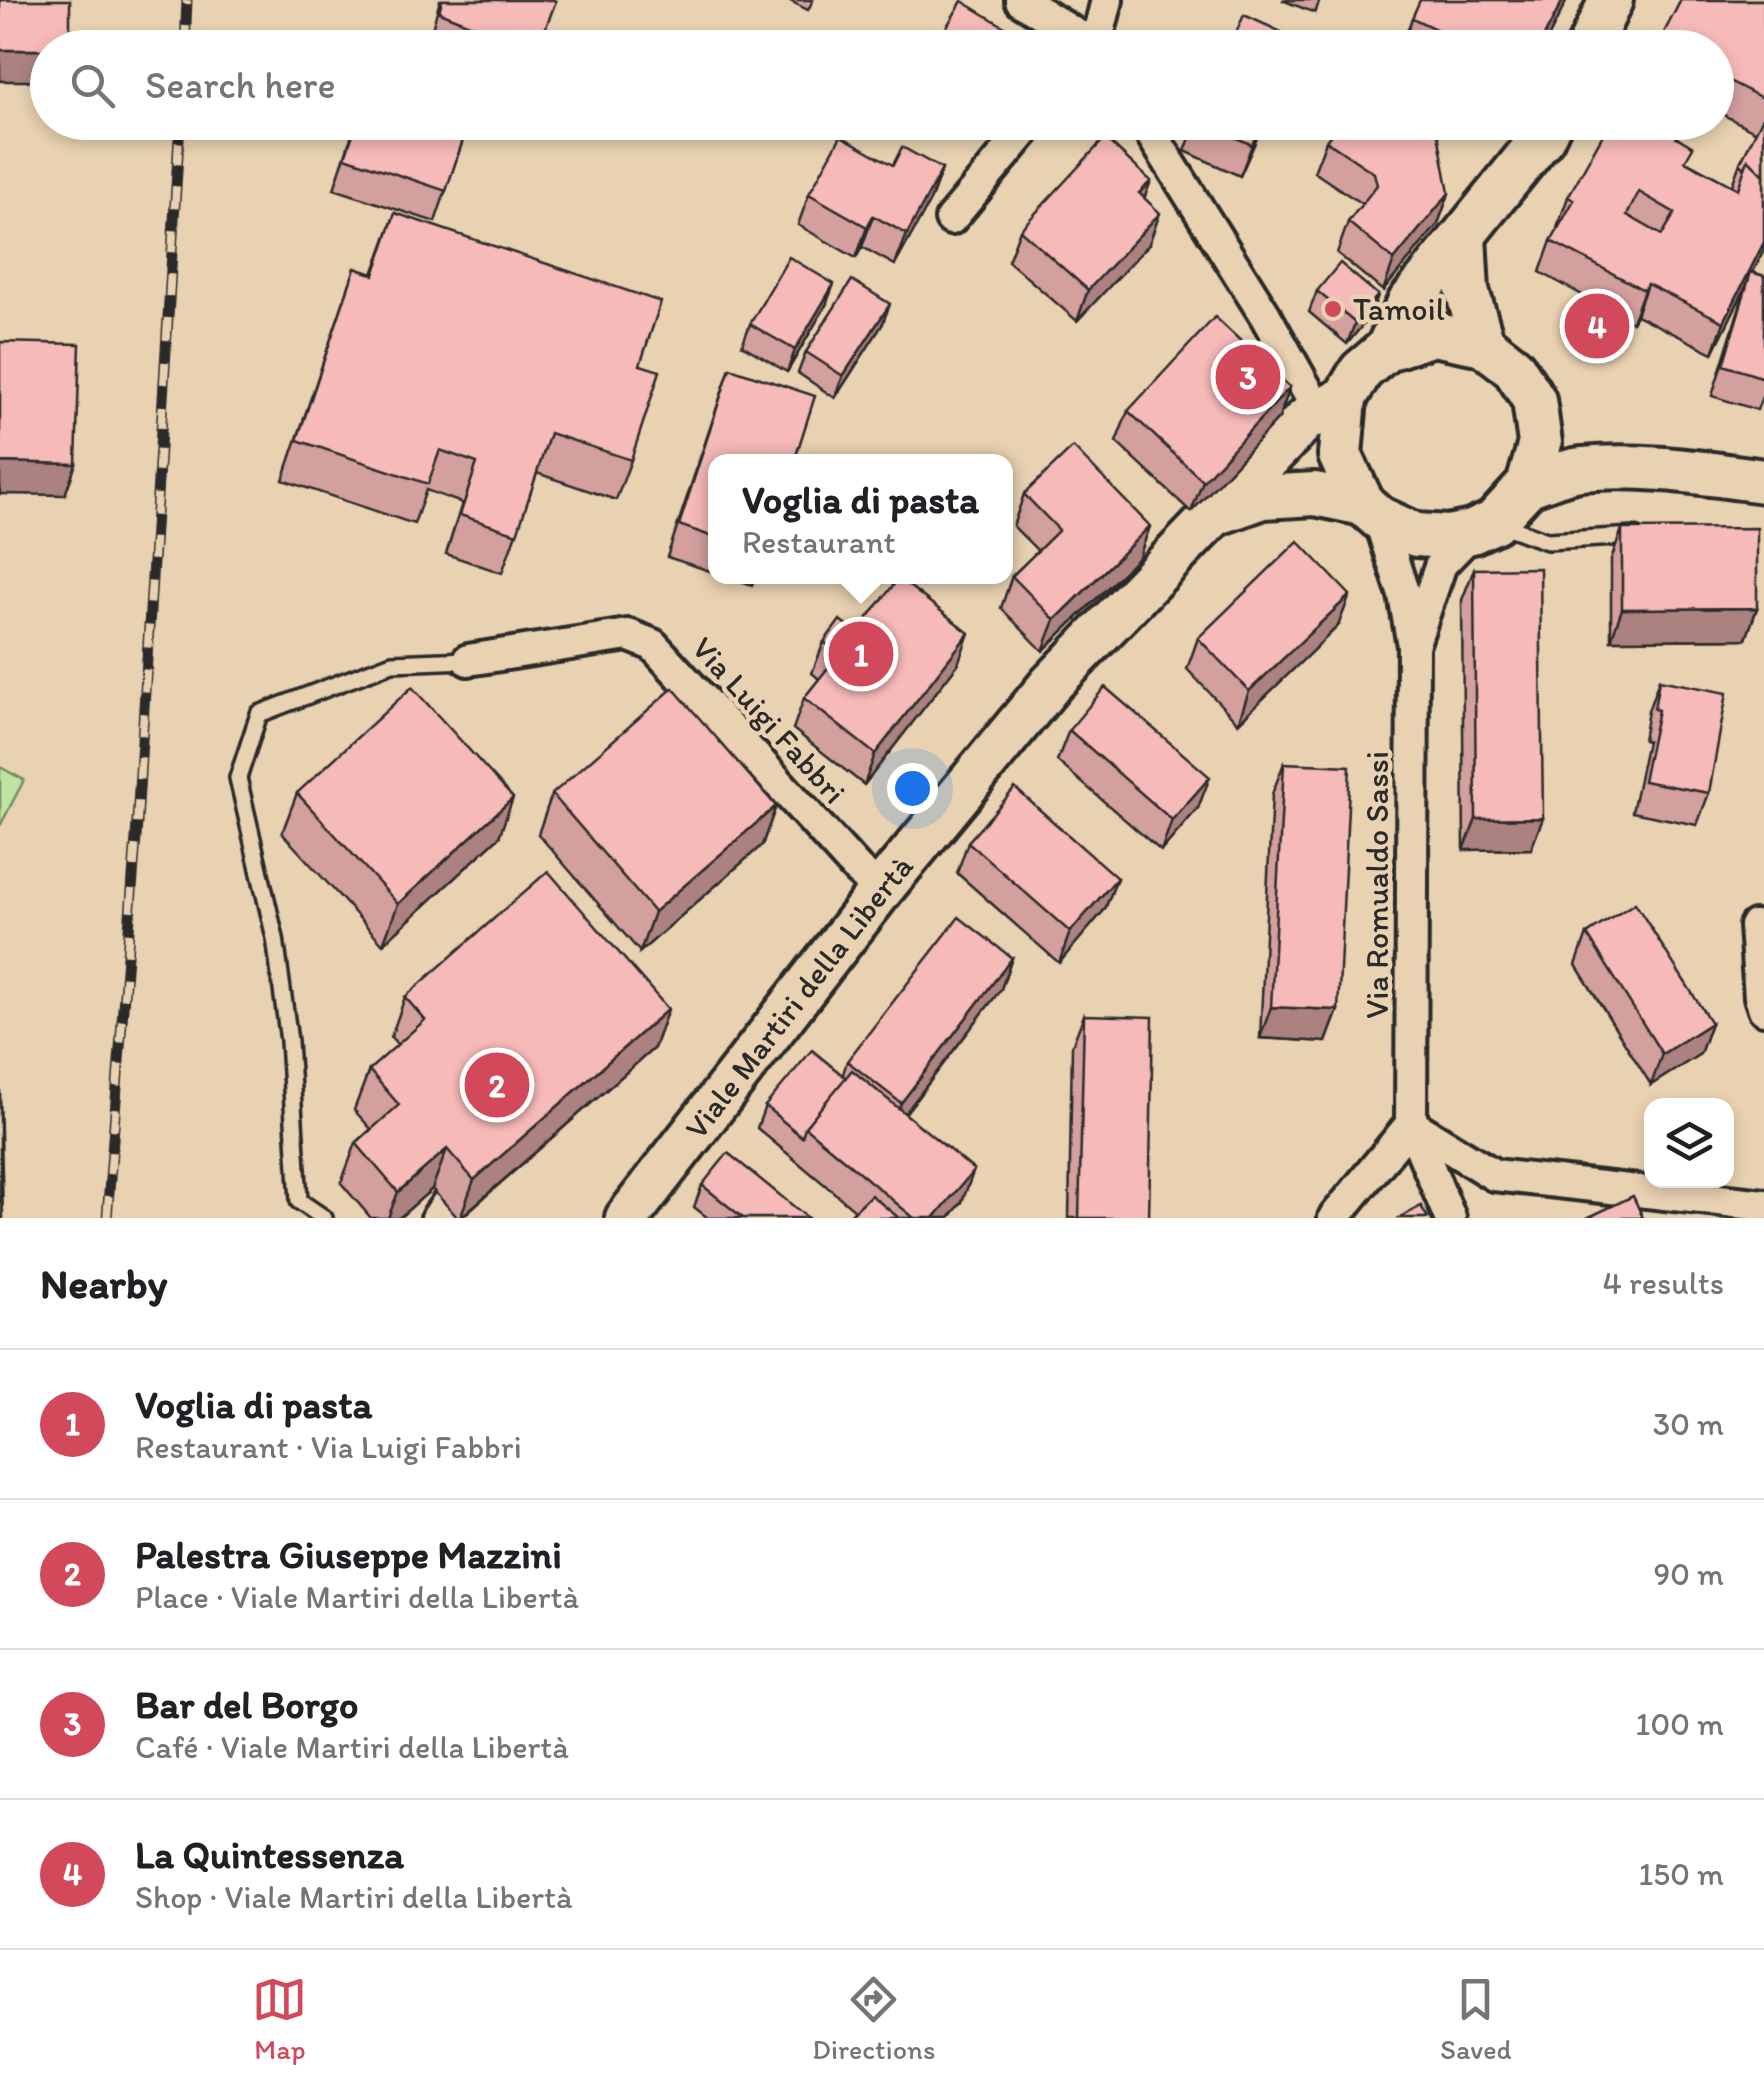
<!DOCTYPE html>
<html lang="en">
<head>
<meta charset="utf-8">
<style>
  body { margin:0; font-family:Itim,sans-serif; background:#f2f2f2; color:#202124 }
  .controls { position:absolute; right:30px; bottom:30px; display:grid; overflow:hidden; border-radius:20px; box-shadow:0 5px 15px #0003 }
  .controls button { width:90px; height:90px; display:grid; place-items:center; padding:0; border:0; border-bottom:2px solid #e0e0e0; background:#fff; color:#202124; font:50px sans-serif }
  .you { position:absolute; left:912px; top:788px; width:35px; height:35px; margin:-25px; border:8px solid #fff; border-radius:50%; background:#1a73e8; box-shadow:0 0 0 15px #1a73e833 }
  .badge { display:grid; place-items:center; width:65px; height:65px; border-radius:50%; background:#d1495b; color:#fff; font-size:32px; font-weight:700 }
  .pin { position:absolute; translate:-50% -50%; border:5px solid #fff; box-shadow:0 2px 10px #0006 }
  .popup { position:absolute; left:708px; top:454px; width:305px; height:130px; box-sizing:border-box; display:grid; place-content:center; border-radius:20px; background:#fff; filter:drop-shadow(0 2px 8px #0005); font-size:32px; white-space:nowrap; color:#757577 }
  .popup b { font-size:38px; color:#202124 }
  .popup::after { content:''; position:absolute; left:50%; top:100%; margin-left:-20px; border:20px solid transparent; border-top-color:#fff }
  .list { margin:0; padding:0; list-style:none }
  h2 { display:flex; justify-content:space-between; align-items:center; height:130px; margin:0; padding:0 40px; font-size:42px }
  h2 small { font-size:32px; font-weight:400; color:#757577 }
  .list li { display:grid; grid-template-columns:65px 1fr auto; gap:30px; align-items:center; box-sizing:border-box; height:150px; padding:0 40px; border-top:2px solid #e0e0e0 }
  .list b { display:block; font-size:38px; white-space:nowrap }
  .list p { margin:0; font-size:32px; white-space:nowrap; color:#757577 }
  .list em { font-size:32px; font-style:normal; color:#757577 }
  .icon { flex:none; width:55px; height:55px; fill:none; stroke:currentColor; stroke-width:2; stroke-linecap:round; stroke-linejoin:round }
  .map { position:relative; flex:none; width:1764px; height:1218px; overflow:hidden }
  .search { position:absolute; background:#fff; box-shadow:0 5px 15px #0003; left:30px; right:30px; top:30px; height:110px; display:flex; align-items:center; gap:25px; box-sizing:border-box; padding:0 35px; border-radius:55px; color:#757577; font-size:38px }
  .sheet { height:730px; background:#fff }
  nav { display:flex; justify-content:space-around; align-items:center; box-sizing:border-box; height:140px; border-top:2px solid #e0e0e0; background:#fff; font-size:28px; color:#757577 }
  nav a { display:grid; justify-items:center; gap:5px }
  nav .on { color:#d1495b }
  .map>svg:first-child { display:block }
  .garden { fill:#bfe49f; stroke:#758865; stroke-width:2.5 }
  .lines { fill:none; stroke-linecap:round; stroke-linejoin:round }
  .lane-casing { stroke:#2b2b2b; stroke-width:22 }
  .street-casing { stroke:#2b2b2b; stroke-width:38 }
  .secondary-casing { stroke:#2b2b2b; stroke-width:50 }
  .lane { stroke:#e9d2b2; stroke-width:15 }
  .street { stroke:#e9d2b2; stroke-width:30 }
  .secondary { stroke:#e9d2b2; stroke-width:42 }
  .rail-casing { stroke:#2b2b2b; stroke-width:11 }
  .rail { stroke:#e9d2b2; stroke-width:8; stroke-dasharray:22; stroke-linecap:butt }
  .wall { fill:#d4a09e; stroke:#2b2b2b; stroke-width:2.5 }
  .shaded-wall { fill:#ac8281; stroke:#2b2b2b; stroke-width:2.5 }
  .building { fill:#f6bab8; stroke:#2b2b2b; stroke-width:2.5; fill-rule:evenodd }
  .poi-dot { fill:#d1495b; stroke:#e9d2b2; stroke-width:4 }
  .labels { text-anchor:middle; stroke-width:9; stroke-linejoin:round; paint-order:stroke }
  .poi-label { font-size:32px; fill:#2b2b2b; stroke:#e9d2b2; text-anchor:start }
  .street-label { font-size:32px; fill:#2b2b2b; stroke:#e9d2b2 }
</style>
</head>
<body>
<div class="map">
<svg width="1764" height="1218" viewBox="0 0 1764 1218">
  <rect width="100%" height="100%" fill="#e9d2b2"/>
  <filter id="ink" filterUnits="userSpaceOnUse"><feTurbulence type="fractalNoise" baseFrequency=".01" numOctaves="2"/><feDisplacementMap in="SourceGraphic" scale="20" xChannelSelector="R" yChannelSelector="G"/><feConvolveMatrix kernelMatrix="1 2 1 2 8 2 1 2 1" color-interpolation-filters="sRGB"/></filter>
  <g filter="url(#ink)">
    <polygon class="garden" points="0,767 24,780 0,826"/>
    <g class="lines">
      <defs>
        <g id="lane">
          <polyline points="1497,523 1547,541 1635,536"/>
          <polyline points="324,1218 299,1201 289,1041 275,938 238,778 259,714 392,663 468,660"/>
        </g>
        <g id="street">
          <polyline points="1021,0 1097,48"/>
          <polyline points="1095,48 1107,0"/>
          <polyline points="1144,122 1265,315 1319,412"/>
          <polyline points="951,219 1032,122"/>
          <polyline points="1379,518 1404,595 1413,646 1411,1124 1450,1218"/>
          <polyline points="1414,643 1441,564 1472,532"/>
          <polyline points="468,660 628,635 653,645 858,870 881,890"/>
          <polyline points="1755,926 1760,997 1764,1009"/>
          <polyline points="1411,1124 1494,1175 1764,1205"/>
          <polyline points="437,1218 446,1205"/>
          <polyline points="1334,1218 1411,1124"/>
        </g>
        <g id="secondary">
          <polyline points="1588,48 1611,0"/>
          <polyline points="1464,236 1467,291 1483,344"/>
          <polyline points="1387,349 1433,334 1483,344 1513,367 1534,400 1540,443 1528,485 1494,522 1472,532 1448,537 1416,535 1379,518 1363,504 1340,455 1345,398 1361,371 1387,349 1409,303 1543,137 1550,122"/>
          <path d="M1528 485C1545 480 1563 471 1581 469 1642 463 1704 473 1764 481"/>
          <polyline points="1218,513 1263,497 1315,494 1363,504"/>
          <path id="s1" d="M627 1218 881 890 1051 684 1305 420 1345 398"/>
        </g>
      </defs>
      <use href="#lane" class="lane-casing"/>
      <use href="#street" class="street-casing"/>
      <use href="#secondary" class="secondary-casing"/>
      <use href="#lane" class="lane"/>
      <use href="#street" class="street"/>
      <use href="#secondary" class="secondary"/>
      <defs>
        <g id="rail">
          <polyline points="185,48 187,0"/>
          <polyline points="107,1218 136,838 180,122"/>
        </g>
      </defs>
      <use href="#rail" class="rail-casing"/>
      <use href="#rail" class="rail"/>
    </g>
    <g class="wall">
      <polygon points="440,0 553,0 538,48 467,48 431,33"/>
      <polygon points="788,0 813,0 808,10"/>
      <polygon points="1282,0 1320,0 1315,13"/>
      <polygon points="1567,0 1543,48 1401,48 1412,18"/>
      <polygon points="1681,0 1764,0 1764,250 1753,272 1764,276 1764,398 1762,397 1757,410 1712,396 1746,286 1713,353 1636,315 1632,322 1540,272 1551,241 1558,229 1557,228 1568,197 1688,162 1734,187 1732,185 1740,163 1756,132 1716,111 1716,48 1657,48"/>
      <polygon points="356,122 469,122 435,222 334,189"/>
      <polygon points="1196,122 1264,122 1240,176 1185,151"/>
      <polygon points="1326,141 1449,193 1438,224 1383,291 1337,253 1348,222 1362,204 1314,172"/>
      <polygon points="893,165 942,169 930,201 895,265 862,247 856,258 798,225 809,194"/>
      <polygon points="1144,198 1149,244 1077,321 1008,261 1020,230"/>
      <polygon points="395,213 640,365 631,460 616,500 537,473 502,573 446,554 462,503 426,490 414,524 283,480 355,268 373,274"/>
      <polygon points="1317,291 1378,295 1370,316 1347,344 1309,312"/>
      <polygon points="826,305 787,372 742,345 750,324"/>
      <polygon points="882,325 835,398 798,373 806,352"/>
      <polygon points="730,368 716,462 716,573 667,557"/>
      <polygon points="1290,387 1279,418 1191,512 1116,442 1128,411"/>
      <polygon points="1024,494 1150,526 1139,557 1043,651 1001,608 1012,576 1038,551 1013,526"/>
      <polygon points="1622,529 1757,608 1746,639 1611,640 1611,560"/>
      <polygon points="1474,569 1543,818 1531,849 1464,850 1462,600"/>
      <polygon points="727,576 755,576 752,585"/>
      <polygon points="1338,626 1238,723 1187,669 1198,638"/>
      <polygon points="856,633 958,664 864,785 793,729 804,698 819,679 812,673 824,642"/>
      <polygon points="1659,680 1709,793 1697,825 1632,812 1647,741 1643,740 1648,711"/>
      <polygon points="1069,730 1198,808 1161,851 1057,761"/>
      <polygon points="1284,763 1338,1010 1326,1042 1260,1038 1272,794"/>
      <polygon points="297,793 499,837 383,944 282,833"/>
      <polygon points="552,794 776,806 762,845 640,952 538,834"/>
      <polygon points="968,842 1117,878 1105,909 1059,963 957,873"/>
      <polygon points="1587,934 1711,1023 1700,1054 1651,1085 1576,965"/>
      <polygon points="1012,958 1001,989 905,1114 962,1202 949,1218 847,1218 855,1210 757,1128 765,1106 843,1074 847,1061"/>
      <polygon points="405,997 668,1009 654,1048 461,1218 458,1218 432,1189 399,1218 371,1218 341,1183 356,1143 371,1129 354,1110 369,1070 398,1045 391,1037"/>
      <polygon points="1084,1015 1149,1218 1069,1218 1072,1046"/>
      <polygon points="702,1185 808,1218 708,1218 694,1207"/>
    </g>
    <g class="shaded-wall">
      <polygon points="1563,0 1567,0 1543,48 1538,48"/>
      <rect x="0" y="50" width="48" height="31"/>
      <polygon points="1262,122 1264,122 1240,176 1252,145"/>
      <polygon points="942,169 930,201 895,265 907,234"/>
      <polygon points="1151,181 1139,212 1139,193"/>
      <polygon points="1449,193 1438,224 1383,291 1394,260"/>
      <polygon points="1160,213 1149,244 1077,321 1088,290"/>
      <polygon points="873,216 862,247 856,258 867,227"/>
      <polygon points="1764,242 1764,250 1748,282 1751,272 1746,286 1713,353 1724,322"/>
      <polygon points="834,284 826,305 787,372 795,350"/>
      <polygon points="1647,284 1636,315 1632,322 1644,290"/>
      <polygon points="1378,295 1370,316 1347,344 1355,323"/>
      <polygon points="890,304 882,325 835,398 843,376"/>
      <polygon points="1290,387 1279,418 1191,512 1203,481"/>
      <polygon points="0,462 76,464 65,495 0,494"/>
      <polygon points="1150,526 1139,557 1043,651 1055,620"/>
      <polygon points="1350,595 1338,626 1238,723 1249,691"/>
      <polygon points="1757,608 1746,639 1611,640 1622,609"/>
      <polygon points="969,633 958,664 864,785 875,754"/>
      <polygon points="1210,777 1198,808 1161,851 1172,820"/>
      <polygon points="513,798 499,837 383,944 398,904"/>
      <polygon points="776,806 762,845 640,952 654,912"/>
      <polygon points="1543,818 1531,849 1464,850 1476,819"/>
      <polygon points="1117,878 1105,909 1059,963 1070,932"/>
      <polygon points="1012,958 1001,989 889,1134 901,1103"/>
      <polygon points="1271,1007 1338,1010 1326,1042 1260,1038"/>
      <polygon points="668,1009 654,1048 460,1218 474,1180"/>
      <polygon points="1711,1023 1700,1054 1651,1085 1662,1054"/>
      <polygon points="447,1149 432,1189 399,1218 388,1218 398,1192"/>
      <polygon points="974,1170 962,1202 949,1218 934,1218"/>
    </g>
    <g class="building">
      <polygon points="0,0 70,0 70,48 48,48 48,50 0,50"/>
      <polygon points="442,0 553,0 556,1 538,48 530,48 439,12"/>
      <polygon points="1420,0 1563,0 1538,48 1476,48 1412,18"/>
      <polygon points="1681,0 1764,0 1764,99 1716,74 1716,48 1664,48 1658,44"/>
      <polygon points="962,1 1028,41 1024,48 934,48"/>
      <polygon points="1244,15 1299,40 1295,48 1229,48"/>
      <polygon points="1764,115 1764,175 1748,159 1745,169 1740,163"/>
      <polygon points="357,122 469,122 446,191 345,157"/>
      <polygon points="1203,122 1262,122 1252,145"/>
      <polygon points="1340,122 1420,122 1438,134 1449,193 1394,260 1348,222 1377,185 1374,173 1326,141"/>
      <path d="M1610 122H1652L1693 147 1685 161 1738 189 1748 159 1764 175V242L1724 322 1647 284 1644 290 1551 241 1574 200 1568 197ZM1639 192 1675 213 1662 235 1627 215Z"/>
      <polygon points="841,136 893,165 902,147 942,169 907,234 873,216 867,227 809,194"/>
      <polygon points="1105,138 1151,181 1139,193 1160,213 1088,290 1020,230"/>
      <polygon points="395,213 661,302 640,365 660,371 631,460 550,433 517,534 460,515 477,463 440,450 428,484 297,440 355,268 374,275"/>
      <polygon points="789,257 834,284 795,350 750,324"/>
      <polygon points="1340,263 1378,295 1355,323 1317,291"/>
      <polygon points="1751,272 1764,276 1764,378 1723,365"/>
      <polygon points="852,280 890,304 843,376 806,352"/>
      <polygon points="1215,317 1290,387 1203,481 1128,411"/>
      <polygon points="0,342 80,344 76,464 0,462"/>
      <polygon points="730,368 815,396 794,462 716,462 716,538 679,525"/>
      <polygon points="1073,447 1150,526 1055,620 1012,576 1059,530 1024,494"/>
      <polygon points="1757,528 1757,608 1622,609 1622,529"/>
      <polygon points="1298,541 1350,595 1249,691 1198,638"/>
      <polygon points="1540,568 1543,818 1476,819 1474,569"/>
      <polygon points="899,578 969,633 875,754 804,698 839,654 824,642 840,620 856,633"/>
      <polygon points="1659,680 1727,693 1709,793 1643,781 1658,710 1654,709"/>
      <polygon points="412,687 513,798 398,904 297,793"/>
      <polygon points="1105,687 1210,777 1172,820 1069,730"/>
      <polygon points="673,688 776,806 654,912 552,794"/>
      <polygon points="1284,763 1350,766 1338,1010 1271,1007"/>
      <polygon points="1015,788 1117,878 1070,932 968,842"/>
      <polygon points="548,871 668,1009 474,1180 447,1149 398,1192 356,1143 399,1105 369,1070 425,1020 405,997"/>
      <polygon points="1635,903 1711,1023 1662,1054 1587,934"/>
      <polygon points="959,917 1012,958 901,1103 847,1061"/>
      <polygon points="1084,1015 1153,1017 1149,1218 1079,1218"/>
      <polygon points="812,1050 846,1078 805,1127 802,1137 765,1106"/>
      <polygon points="852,1070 974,1170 934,1218 914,1218 805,1127"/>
      <polygon points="0,1090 3,1218 0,1218"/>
      <polygon points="728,1153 808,1218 743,1218 702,1185"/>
      <polygon points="871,1195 899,1218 847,1218"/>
      <polygon points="1633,1196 1643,1218 1587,1218"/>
      <polygon points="1421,1206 1428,1218 1400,1218"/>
    </g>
  </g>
  <circle class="poi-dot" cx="1333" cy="309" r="10"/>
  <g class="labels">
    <g class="poi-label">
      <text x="1353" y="320">Tamoil</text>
    </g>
    <g class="street-label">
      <text transform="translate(769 720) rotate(48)" y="11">Via Luigi Fabbri</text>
      <text transform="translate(1377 885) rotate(-90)" y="11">Via Romualdo Sassi</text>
      <text dy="11" stroke="none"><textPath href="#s1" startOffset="280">Viale Martiri della Libertà</textPath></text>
    </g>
  </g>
</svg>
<div class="controls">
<button><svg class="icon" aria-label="layers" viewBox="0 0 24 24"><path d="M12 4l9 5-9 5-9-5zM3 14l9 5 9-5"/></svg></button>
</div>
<div class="you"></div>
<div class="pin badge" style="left:861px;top:654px">1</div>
<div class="popup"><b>Voglia di pasta</b>Restaurant</div>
<div class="pin badge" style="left:497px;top:1085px">2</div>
<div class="pin badge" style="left:1248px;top:377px">3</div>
<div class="pin badge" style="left:1597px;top:326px">4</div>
<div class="search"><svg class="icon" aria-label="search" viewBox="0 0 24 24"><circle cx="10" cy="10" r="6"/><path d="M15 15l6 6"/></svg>Search here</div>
</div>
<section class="sheet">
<h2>Nearby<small>4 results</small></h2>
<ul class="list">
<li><span class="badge">1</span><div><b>Voglia di pasta</b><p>Restaurant · Via Luigi Fabbri</p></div><em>30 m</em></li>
<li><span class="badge">2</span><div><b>Palestra Giuseppe Mazzini</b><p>Place · Viale Martiri della Libertà</p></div><em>90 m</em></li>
<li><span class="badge">3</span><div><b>Bar del Borgo</b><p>Café · Viale Martiri della Libertà</p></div><em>100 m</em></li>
<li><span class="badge">4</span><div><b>La Quintessenza</b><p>Shop · Viale Martiri della Libertà</p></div><em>150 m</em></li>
</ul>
</section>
<nav>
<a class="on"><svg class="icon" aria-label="map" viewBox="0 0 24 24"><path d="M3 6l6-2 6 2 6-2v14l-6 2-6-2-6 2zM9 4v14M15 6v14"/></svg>Map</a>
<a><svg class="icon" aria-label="directions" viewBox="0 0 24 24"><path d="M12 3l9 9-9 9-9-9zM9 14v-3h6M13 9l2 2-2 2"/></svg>Directions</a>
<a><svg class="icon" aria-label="saved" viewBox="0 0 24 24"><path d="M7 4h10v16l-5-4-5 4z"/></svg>Saved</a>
</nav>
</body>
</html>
